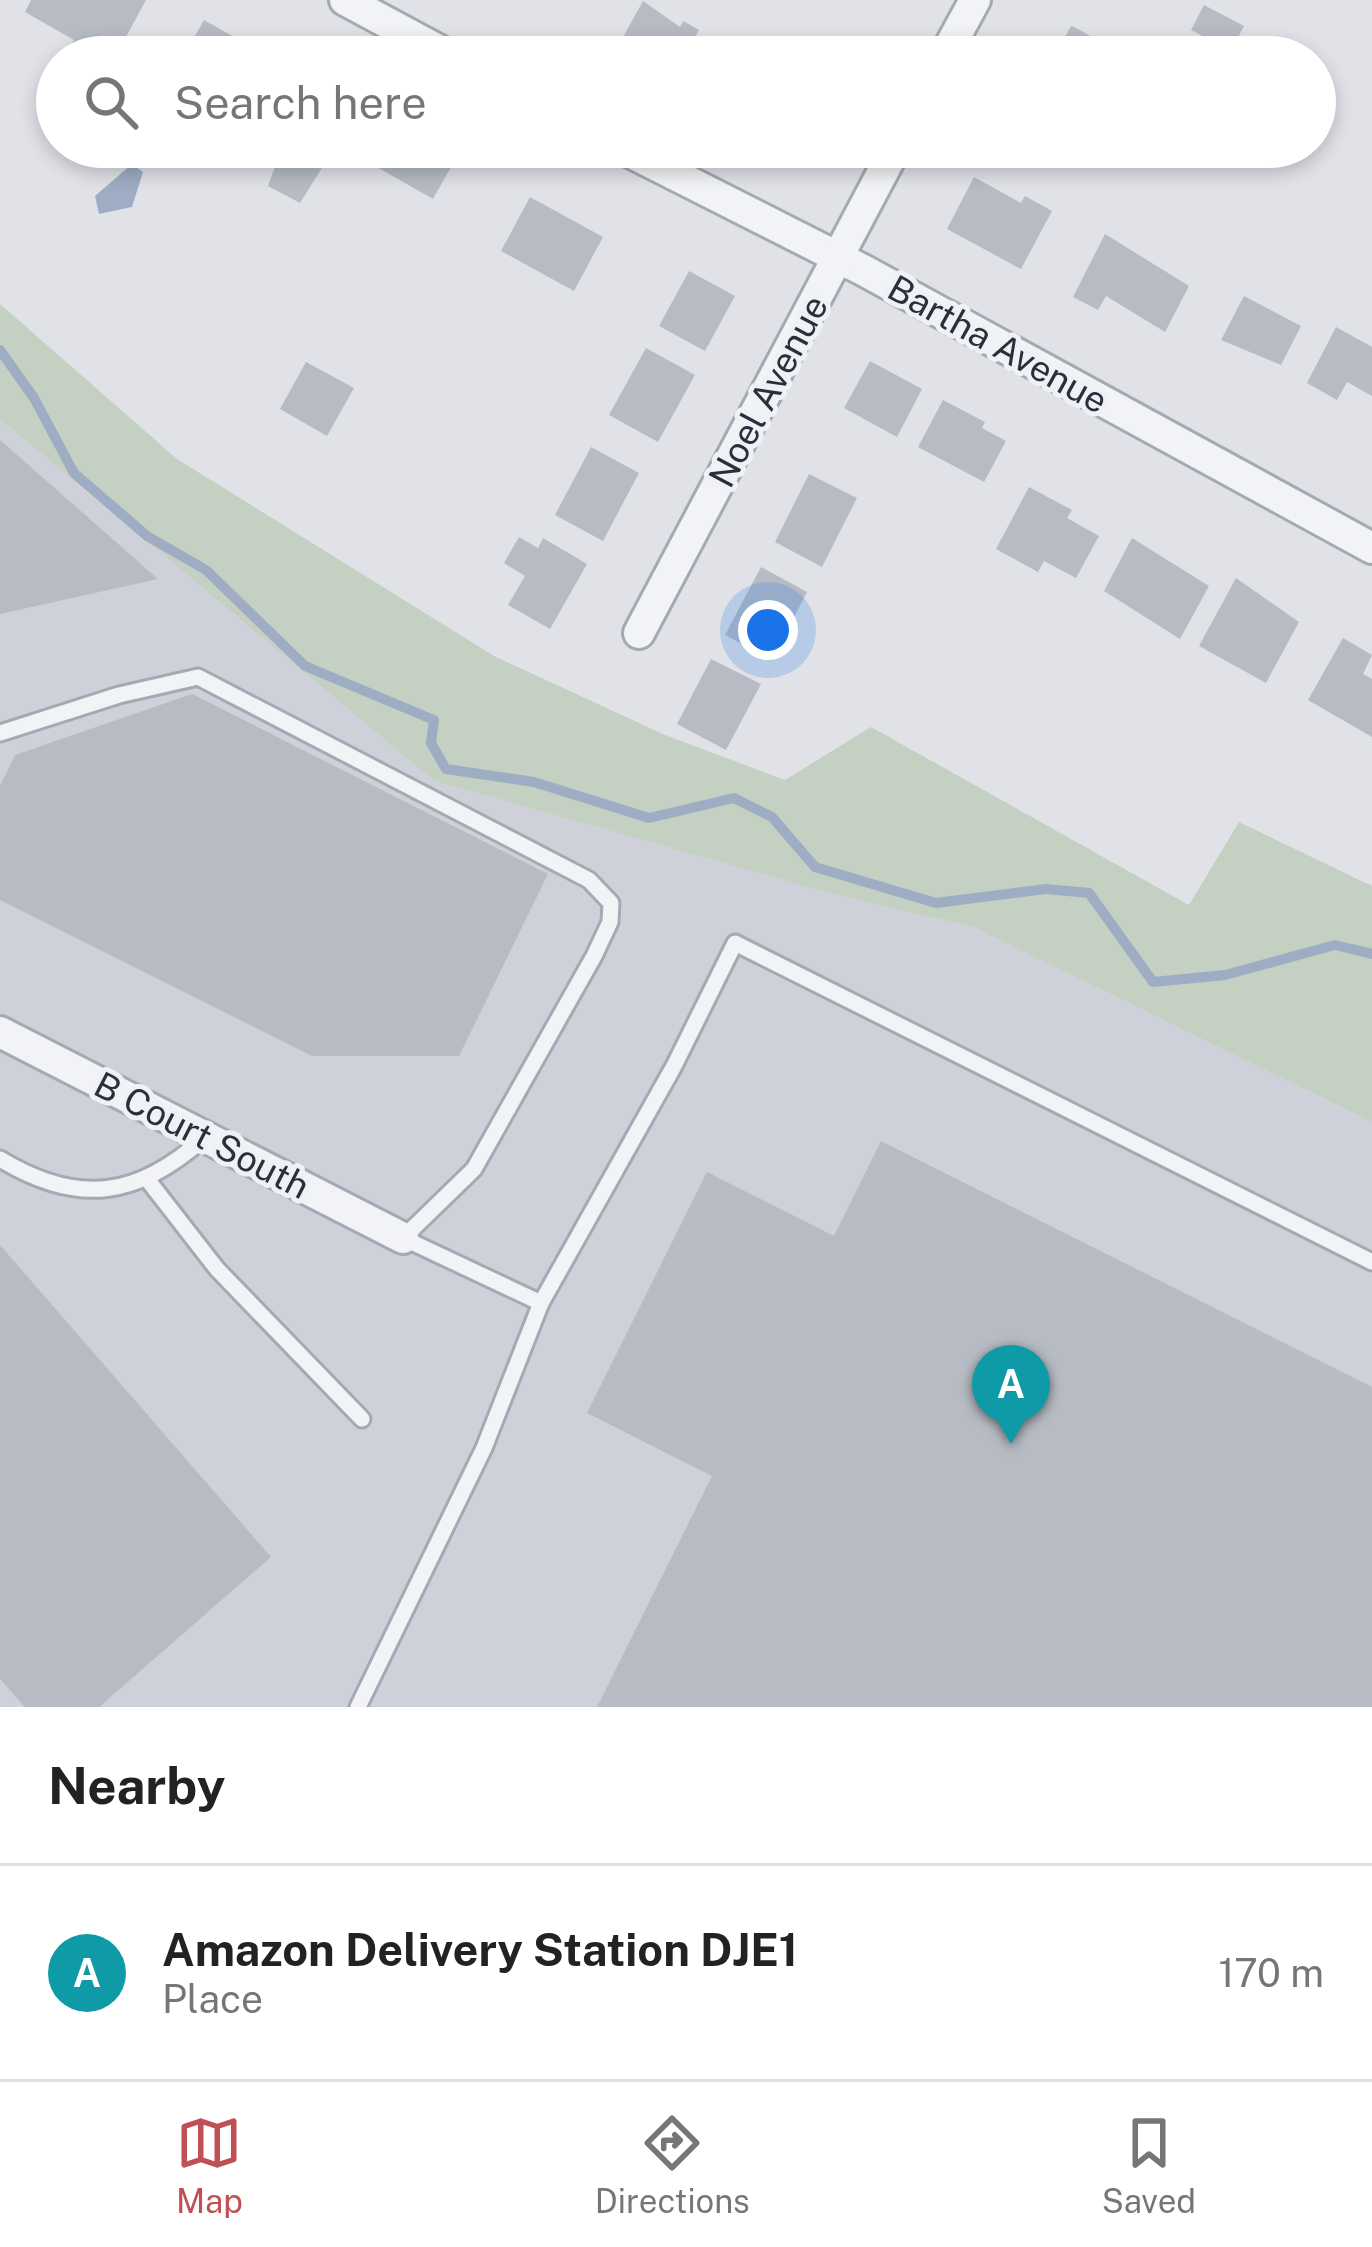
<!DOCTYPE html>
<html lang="en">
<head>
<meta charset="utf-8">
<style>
  body { margin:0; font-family:"Public Sans",sans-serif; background:#f6f6f6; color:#222 }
  .you { position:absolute; left:768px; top:630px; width:42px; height:42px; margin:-30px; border:9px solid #fff; border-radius:50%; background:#1a73e8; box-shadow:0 0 0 18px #1a73e833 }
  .badge { display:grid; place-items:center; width:78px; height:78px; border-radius:50%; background:#c15056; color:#fff; font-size:39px; font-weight:700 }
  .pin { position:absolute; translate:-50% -99px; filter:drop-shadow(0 3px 6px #0008) }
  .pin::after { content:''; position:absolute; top:63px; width:42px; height:36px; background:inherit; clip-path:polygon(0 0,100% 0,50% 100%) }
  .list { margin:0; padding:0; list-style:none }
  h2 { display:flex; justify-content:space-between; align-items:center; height:156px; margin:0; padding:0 48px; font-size:51px }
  h2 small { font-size:39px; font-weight:400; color:#767676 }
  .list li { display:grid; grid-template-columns:78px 1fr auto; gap:36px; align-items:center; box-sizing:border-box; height:216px; padding:0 48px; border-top:3px solid #e0e0e0 }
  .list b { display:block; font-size:45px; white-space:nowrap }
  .list p { margin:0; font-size:39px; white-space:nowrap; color:#767676 }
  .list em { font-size:39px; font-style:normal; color:#767676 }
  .icon { flex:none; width:66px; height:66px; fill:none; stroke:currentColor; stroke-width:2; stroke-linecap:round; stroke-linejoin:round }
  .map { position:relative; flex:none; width:1372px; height:1707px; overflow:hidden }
  .search { position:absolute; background:#fff; box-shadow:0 6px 18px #0003; left:36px; right:36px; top:36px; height:132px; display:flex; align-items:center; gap:30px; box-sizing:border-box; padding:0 42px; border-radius:66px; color:#767676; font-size:45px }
  .sheet { height:372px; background:#fff }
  nav { display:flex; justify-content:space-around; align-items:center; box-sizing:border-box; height:168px; border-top:3px solid #e0e0e0; background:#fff; font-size:33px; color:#767676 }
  nav a { display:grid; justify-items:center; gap:6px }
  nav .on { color:#c15056 }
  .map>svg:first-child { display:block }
  .built { fill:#ced1d9 }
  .green { fill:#c4d0c1 }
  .water { fill:#9eadc4 }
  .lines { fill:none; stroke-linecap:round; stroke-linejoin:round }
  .stream { stroke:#9eadc4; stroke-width:10 }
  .building { fill:#b7bbc3 }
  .lane-casing { stroke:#a6a9b1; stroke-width:21 }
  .street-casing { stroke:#a6a9b1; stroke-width:36 }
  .lane { stroke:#f2f3f6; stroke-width:15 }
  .street { stroke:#f2f3f6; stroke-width:30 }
  .labels { text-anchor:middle; stroke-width:10; stroke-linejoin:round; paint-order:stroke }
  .street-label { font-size:36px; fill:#2a2f3d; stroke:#eff1f5 }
</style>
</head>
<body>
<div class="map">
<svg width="1372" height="1707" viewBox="0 0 1372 1707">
  <rect width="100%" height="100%" fill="#e0e2e7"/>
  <polygon class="built" points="0,419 434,781 840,896 973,927 1372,1122 1372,1707 0,1707"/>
  <polygon class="green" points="0,304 177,459 494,656 665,735 785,780 871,727 1189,905 1239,822 1372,886 1372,1122 973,927 840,896 434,781 0,419"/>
  <polygon class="water" points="132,164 143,172 132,207 99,214 95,196"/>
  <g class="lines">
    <polyline class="stream" points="0,350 34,398 74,473 147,536 206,570 305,666 434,720 431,743 446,769 534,782 649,818 734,798 772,817 815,867 936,903 1046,889 1089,893 1153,982 1225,975 1335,945 1372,954"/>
  </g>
  <g class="building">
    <polygon points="31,0 146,0 115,57 79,57 68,50 74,40 25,12"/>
    <polygon points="643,1 680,27 683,21 699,30 684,57 634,57 617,48"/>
    <polygon points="1204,5 1244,26 1231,51 1191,30"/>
    <polygon points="204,20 261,52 258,57 183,57"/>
    <polygon points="1071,26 1076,28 1128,57 1054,57"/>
    <polygon points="282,147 335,147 300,203 268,186"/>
    <polygon points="376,147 436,147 456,158 433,199 368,162"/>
    <polygon points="1231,147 1279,147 1268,167"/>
    <polygon points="974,177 1021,203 1025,196 1052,211 1021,269 947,229"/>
    <polygon points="530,197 603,237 574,291 501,251"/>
    <polygon points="1105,234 1189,286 1165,332 1106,296 1098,310 1073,297"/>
    <polygon points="689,271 735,296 705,351 659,326"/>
    <polygon points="1244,296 1301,326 1281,365 1221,340"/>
    <polygon points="1336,327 1372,347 1372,396 1347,382 1337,400 1307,383"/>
    <polygon points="646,348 695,375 658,442 609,415"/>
    <polygon points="870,361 922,389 897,437 844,408"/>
    <polygon points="306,362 354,388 327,436 280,409"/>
    <polygon points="943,400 985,422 982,428 1006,441 984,482 918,447"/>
    <polygon points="0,440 158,579 0,614"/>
    <polygon points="591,447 639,473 603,541 555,515"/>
    <polygon points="809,474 857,498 822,567 775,542"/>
    <polygon points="1029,487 1072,510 1067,518 1099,536 1076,578 1044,561 1038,572 996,549"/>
    <polygon points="519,537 538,548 543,538 587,564 550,629 508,605 525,576 504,563"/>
    <polygon points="1132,538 1209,586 1180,639 1104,591"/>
    <polygon points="761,567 807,592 772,660 725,635"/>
    <polygon points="1236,578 1299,622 1266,683 1199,646"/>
    <polygon points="1343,638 1372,655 1363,674 1372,679 1372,737 1308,700"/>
    <polygon points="711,659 761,684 726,750 677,724"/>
    <polygon points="192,694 548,874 459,1056 312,1056 0,900 0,786 15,755"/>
    <polygon points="881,1141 1372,1387 1372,1707 597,1707 712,1476 587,1413 707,1172 834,1236"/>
    <polygon points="0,1245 271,1557 99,1707 25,1707 0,1679"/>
  </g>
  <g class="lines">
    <defs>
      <g id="lane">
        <polyline points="0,733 119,695 198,677 589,880 611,903 610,922 594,956 474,1169 403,1238 541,1303"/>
        <path d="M0 1159C79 1207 139 1197 205 1137"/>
        <polyline points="147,1179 217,1269 362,1419"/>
        <polyline points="358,1707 484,1448 541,1303 674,1066 735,943 1372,1262"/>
      </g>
      <g id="street">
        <polyline points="345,0 451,57"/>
        <polyline points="944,57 975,0"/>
        <polyline points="620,147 863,270 1372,548"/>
        <polyline points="639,633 896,147"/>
        <polyline points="0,1032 403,1238"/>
      </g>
    </defs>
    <use href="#lane" class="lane-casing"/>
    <use href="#street" class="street-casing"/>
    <use href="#lane" class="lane"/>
    <use href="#street" class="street"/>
  </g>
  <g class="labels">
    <g class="street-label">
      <text transform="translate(998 344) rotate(29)" y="13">Bartha Avenue</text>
      <text transform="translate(768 391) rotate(-62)" y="13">Noel Avenue</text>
      <text transform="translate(202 1135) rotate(27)" y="13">B Court South</text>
    </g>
  </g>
</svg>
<div class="you"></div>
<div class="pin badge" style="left:1011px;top:1444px;background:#0f9aa8">A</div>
<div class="search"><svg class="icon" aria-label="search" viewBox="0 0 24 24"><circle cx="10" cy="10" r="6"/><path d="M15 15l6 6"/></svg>Search here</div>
</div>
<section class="sheet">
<h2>Nearby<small></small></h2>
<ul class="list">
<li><span class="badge" style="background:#0f9aa8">A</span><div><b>Amazon Delivery Station DJE1</b><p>Place</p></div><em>170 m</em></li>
</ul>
</section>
<nav>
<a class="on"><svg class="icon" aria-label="map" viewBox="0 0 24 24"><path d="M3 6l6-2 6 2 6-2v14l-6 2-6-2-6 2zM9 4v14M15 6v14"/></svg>Map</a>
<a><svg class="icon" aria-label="directions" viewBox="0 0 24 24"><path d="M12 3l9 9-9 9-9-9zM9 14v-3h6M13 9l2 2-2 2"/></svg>Directions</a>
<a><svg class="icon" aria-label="saved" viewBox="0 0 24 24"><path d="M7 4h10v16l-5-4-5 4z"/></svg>Saved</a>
</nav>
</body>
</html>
